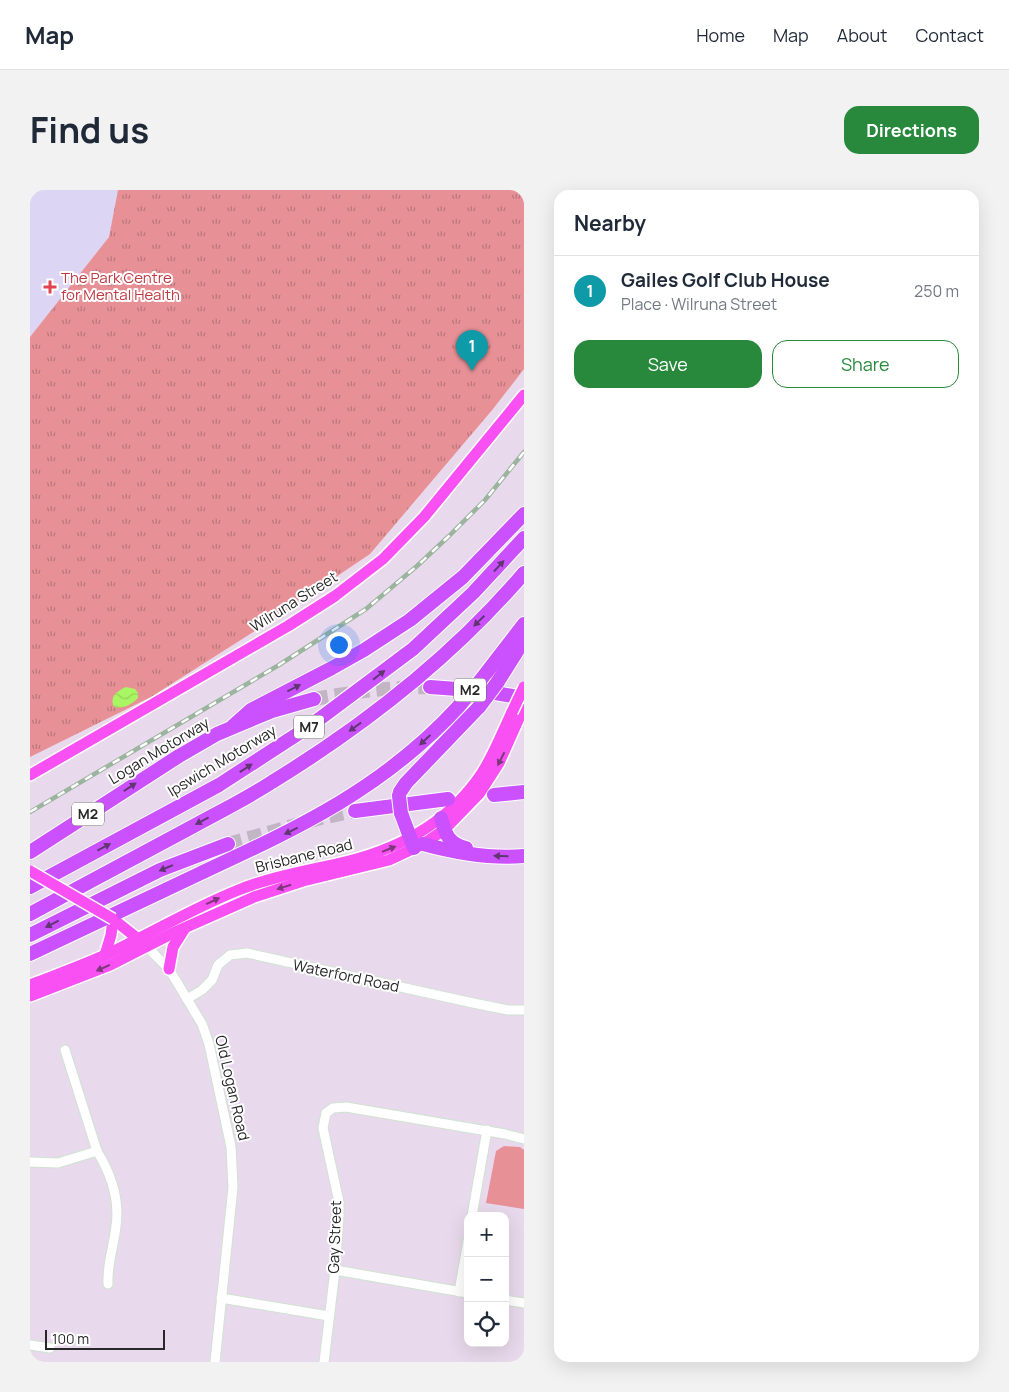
<!DOCTYPE html>
<html lang="en">
<head>
<meta charset="utf-8">
<style>
  body { margin:0; font-family:Manrope,sans-serif; background:#f2f2f3; color:#1f2937 }
  .controls { position:absolute; right:15px; bottom:15px; display:grid; overflow:hidden; border-radius:10px; box-shadow:0 5px 20px #0002 }
  .controls button { width:45px; height:45px; display:grid; place-items:center; padding:0; border:0; border-bottom:1px solid #e0e1e3; background:#fff; color:#1f2937; font:25px sans-serif }
  .scale { position:absolute; left:15px; bottom:12px; width:120px; box-sizing:border-box; padding-left:5px; border:2px solid #282828; border-top:0; font-size:14px; line-height:18px; white-space:nowrap; color:#282828; -webkit-text-stroke:4px #fff; paint-order:stroke }
  .you { position:absolute; left:308px; top:454px; width:18px; height:18px; margin:-12px; border:4px solid #fff; border-radius:50%; background:#1a73e8; box-shadow:0 0 0 8px #1a73e833 }
  .badge { display:grid; place-items:center; width:32px; height:32px; border-radius:50%; background:#28893c; color:#fff; font-size:16px; font-weight:700 }
  .pin { position:absolute; translate:-50% -41px; filter:drop-shadow(0 1px 2px #0008) }
  .pin::after { content:''; position:absolute; top:26px; width:18px; height:15px; background:inherit; clip-path:polygon(0 0,100% 0,50% 100%) }
  .list { margin:0; padding:0; list-style:none }
  h2 { display:flex; justify-content:space-between; align-items:center; height:65px; margin:0; padding:0 20px; font-size:21px }
  h2 small { font-size:16px; font-weight:400; color:#747a83 }
  .list li { display:grid; grid-template-columns:32px 1fr auto; gap:15px; align-items:center; box-sizing:border-box; height:70px; padding:0 20px; border-top:1px solid #e0e1e3 }
  .list b { display:block; font-size:19px; white-space:nowrap }
  .list p { margin:0; font-size:16px; white-space:nowrap; color:#747a83 }
  .list em { font-size:16px; font-style:normal; color:#747a83 }
  .actions { display:flex; gap:10px; padding:15px 20px }
  .actions a { flex:1; padding:11px 0; border:1px solid #28893c; border-radius:15px; text-align:center; font-size:18px; color:#28893c }
  .actions .main { background:#28893c; color:#fff }
  .icon { flex:none; width:28px; height:28px; fill:none; stroke:currentColor; stroke-width:2; stroke-linecap:round; stroke-linejoin:round }
  .map { position:relative; flex:none; width:494px; height:1172px; overflow:hidden; border-radius:15px }
  header { display:flex; align-items:center; gap:30px; box-sizing:border-box; height:70px; padding:0 25px; background:#fff; border-bottom:1px solid #e0e1e3 }
  header strong { font-size:24px }
  nav { display:flex; gap:28px; margin-inline-start:auto; font-size:18px }
  .intro { display:flex; align-items:center; justify-content:space-between; box-sizing:border-box; height:120px; padding:0 30px }
  h1 { margin:0; font-size:35px }
  .button { padding:12px 22px; border-radius:15px; background:#28893c; color:#fff; font-size:18px; font-weight:700 }
  main { display:flex; gap:30px; padding:0 30px }
  aside { flex:1; background:#fff; border-radius:15px; box-shadow:0 5px 20px #0002 }
  .map>svg:first-child { display:block }
  .medical { fill:#dcd5f4 }
  .grass { fill:url(#grass-tufts) }
  .park { fill:#e79197 }
  .water { fill:url(#water-waves) }
  .lines { fill:none; stroke-linecap:round; stroke-linejoin:round }
  .highway-tunnel { stroke:#c2b6c5; stroke-width:14; stroke-dasharray:14 7; stroke-linecap:butt }
  .minor-casing { stroke:#cee3d0; stroke-width:11 }
  .major-casing { stroke:#fff; stroke-width:14 }
  .highway-casing { stroke:#fff; stroke-width:16 }
  .minor { stroke:#fff; stroke-width:9 }
  .major { stroke:#f950f4; stroke-width:11 }
  .highway { stroke:#cb51ff; stroke-width:14 }
  .rail-casing { stroke:#9bb49e; stroke-width:4.5 }
  .rail { stroke:#fff; stroke-width:2.5; stroke-dasharray:8; stroke-linecap:butt }
  .major-bridge-casing { stroke:#fff; stroke-width:14; stroke-linecap:butt }
  .highway-bridge-casing { stroke:#fff; stroke-width:16; stroke-linecap:butt }
  .major-bridge { stroke:#f950f4; stroke-width:11 }
  .highway-bridge { stroke:#cb51ff; stroke-width:14 }
  .oneway { fill:#613673 }
  .oneway2 { fill:#7c387a }
  .health-dot { fill:#e0444e; stroke:#fff; stroke-width:2 }
  .labels { text-anchor:middle; stroke-width:4; stroke-linejoin:round; paint-order:stroke }
  .shield { fill:#fff; stroke:#686868; stroke-width:1 }
  .shield-label { font-size:14px; font-weight:bold; fill:#282828 }
  .health-label { font-size:15px; fill:#be3a42; stroke:#fff; text-anchor:start }
  .street-label { font-size:15px; fill:#282828; stroke:#fff }
</style>
</head>
<body>
<header>
<strong>Map</strong>
<nav><a>Home</a><a>Map</a><a>About</a><a>Contact</a></nav>
</header>
<div class="intro"><h1>Find us</h1><a class="button">Directions</a></div>
<main>
<div class="map">
<svg width="494" height="1172" viewBox="0 0 494 1172">
  <defs>
    <pattern id="grass-tufts" width="24" height="20" patternUnits="userSpaceOnUse" patternTransform="scale(1.25)"><rect width="24" height="20" fill="#e79197"/><path d="M3 7l-1-3M5 7V3M7 7l1-3M15 17l-1-3M17 17v-4M19 17l1-3" fill="none" stroke="#bb767b"/></pattern>
    <pattern id="water-waves" width="16" height="10" patternUnits="userSpaceOnUse" patternTransform="scale(1.25)"><rect width="16" height="10" fill="#a8f664"/><path d="M0 5q4-4 8 0t8 0" fill="none" stroke="#91d357"/></pattern>
  </defs>
  <rect width="100%" height="100%" fill="#e9d9ec"/>
  <polygon class="medical" points="0,0 88,0 79,47 0,147"/>
  <polygon class="grass" points="88,0 494,0 494,179 463,219 340,364 239,432 121,507 0,567 0,147 79,47"/>
  <polygon class="park" points="474,956 490,957 494,960 494,1019 456,1013 466,961"/>
  <path class="water" d="M96 497 105 499 108 503V508C101 515 93 519 84 517 79 507 87 501 96 497Z"/>
  <g class="lines">
    <g class="highway-tunnel">
      <path d="M284 509C323 502 361 497 400 497"/>
      <polyline points="198,654 291,628 325,621"/>
    </g>
    <defs>
      <g id="minor">
        <polyline points="117,757 139,779 172,834 179,854 201,957 203,997 185,1172"/>
        <polyline points="157,809 172,800 182,790 188,775 200,765 217,763 443,813 478,820 494,820"/>
        <path d="M35 860 67 961C81 984 90 1009 86 1036 84 1056 77 1073 78 1094"/>
        <polyline points="0,972 28,973 67,961"/>
        <polyline points="442,1026 457,940"/>
        <polyline points="305,1080 438,1103"/>
        <polyline points="429,1102 438,1051"/>
        <polyline points="191,1108 299,1126"/>
        <polyline points="475,1110 494,1113"/>
        <polyline points="0,1155 20,1158"/>
        <polyline points="294,1172 305,1080 309,1026 309,1012 293,938 296,923 303,918 316,917 475,944 494,949"/>
      </g>
      <g id="major">
        <polyline points="0,585 258,436 305,406 353,369 394,327 494,205"/>
        <polyline points="83,729 112,752"/>
        <polyline points="75,765 81,745 83,729"/>
        <polyline points="139,779 143,757 155,738"/>
        <path d="M0 795C28 784 57 774 84 761 125 741 164 718 206 701 242 686 282 680 319 671 374 657 420 631 452 583 464 564 472 543 482 522"/>
        <polyline points="0,806 80,775 143,743 224,707 273,691 359,670 393,654 414,640 449,604 469,573 494,517"/>
      </g>
      <g id="highway">
        <polyline points="450,491 494,434"/>
        <polyline points="467,493 494,450"/>
        <polyline points="400,497 454,501 494,508"/>
        <polyline points="203,536 221,520 302,478 334,460 380,430 433,387 494,324"/>
        <polyline points="464,605 494,602"/>
        <polyline points="369,606 370,602 376,593 449,517"/>
        <polyline points="325,621 418,609"/>
        <polyline points="371,623 384,658"/>
        <path d="M411 628C415 644 419 654 436 658"/>
        <path d="M393 654C426 663 459 669 494 666"/>
        <polyline points="0,662 149,566 187,544 242,521 284,509"/>
        <polyline points="0,697 189,595 280,536 383,459 443,403 494,348"/>
        <path d="M0 724C53 695 106 667 160 638 187 623 216 609 242 592 335 535 423 466 494 383"/>
        <polyline points="0,745 130,680 198,654"/>
        <path d="M0 764C57 737 114 710 171 683 270 637 354 598 429 516"/>
      </g>
    </defs>
    <use href="#minor" class="minor-casing"/>
    <use href="#major" class="major-casing"/>
    <use href="#highway" class="highway-casing"/>
    <use href="#minor" class="minor"/>
    <use href="#major" class="major"/>
    <use href="#highway" class="highway"/>
    <defs>
      <polyline id="rail" points="0,622 249,475 336,419 387,376 419,346 455,310 494,262"/>
    </defs>
    <use href="#rail" class="rail-casing"/>
    <use href="#rail" class="rail"/>
    <defs>
      <g id="major-bridge">
        <polyline points="482,522 494,497"/>
        <polyline points="0,681 83,729"/>
      </g>
      <g id="highway-bridge">
        <polyline points="429,516 450,491"/>
        <polyline points="449,517 467,493"/>
        <polyline points="369,606 371,623"/>
      </g>
    </defs>
    <use href="#major-bridge" class="major-bridge-casing"/>
    <use href="#highway-bridge" class="highway-bridge-casing"/>
    <use href="#major-bridge" class="major-bridge"/>
    <use href="#highway-bridge" class="highway-bridge"/>
  </g>
  <defs><path id="oneway-solid" d="M-6-.8H1V-3.2L6.5 0L1 3.2V.8H-6Z" transform="scale(1.25)"/></defs>
  <g class="oneway">
    <use href="#oneway-solid" transform="translate(469 376) rotate(-47)"/>
    <use href="#oneway-solid" transform="translate(449 431) rotate(136)"/>
    <use href="#oneway-solid" transform="translate(349 485) rotate(-38)"/>
    <use href="#oneway-solid" transform="translate(264 498) rotate(-27)"/>
    <use href="#oneway-solid" transform="translate(325 537) rotate(144)"/>
    <use href="#oneway-solid" transform="translate(395 550) rotate(137)"/>
    <use href="#oneway-solid" transform="translate(216 578) rotate(-33)"/>
    <use href="#oneway-solid" transform="translate(100 597) rotate(-33)"/>
    <use href="#oneway-solid" transform="translate(172 631) rotate(152)"/>
    <use href="#oneway-solid" transform="translate(261 641) rotate(154)"/>
    <use href="#oneway-solid" transform="translate(74 657) rotate(-28)"/>
    <use href="#oneway-solid" transform="translate(471 666) rotate(-178)"/>
    <use href="#oneway-solid" transform="translate(136 678) rotate(157)"/>
    <use href="#oneway-solid" transform="translate(22 734) rotate(153)"/>
  </g>
  <g class="oneway2">
    <use href="#oneway-solid" transform="translate(471 569) rotate(117)"/>
    <use href="#oneway-solid" transform="translate(359 659) rotate(-22)"/>
    <use href="#oneway-solid" transform="translate(254 697) rotate(163)"/>
    <use href="#oneway-solid" transform="translate(183 711) rotate(-25)"/>
    <use href="#oneway-solid" transform="translate(73 778) rotate(156)"/>
  </g>
  <path class="health-dot" d="M17.5 89.5h5v5h5v5h-5v5h-5v-5h-5v-5h5z"/>
  <g class="labels">
    <g class="shield">
      <rect x="424" y="488.5" width="32" height="23" rx="4"/>
      <rect x="264" y="525.5" width="30" height="23" rx="4"/>
      <rect x="42" y="612.5" width="32" height="23" rx="4"/>
    </g>
    <g class="shield-label">
      <text x="440" y="505">M2</text>
      <text x="279" y="542">M7</text>
      <text x="58" y="629">M2</text>
    </g>
    <g class="health-label">
      <text x="31" y="93">The Park Centre<tspan x="31" dy="17">for Mental Health</tspan></text>
    </g>
    <g class="street-label">
      <text transform="translate(264 412) rotate(-32)" y="5">Wilruna Street</text>
      <text transform="translate(129 561) rotate(-31)" y="5">Logan Motorway</text>
      <text transform="translate(192 571) rotate(-31)" y="5">Ipswich Motorway</text>
      <text transform="translate(274 666) rotate(-14)" y="5">Brisbane Road</text>
      <text transform="translate(316 786) rotate(12)" y="5">Waterford Road</text>
      <text transform="translate(202 898) rotate(77)" y="5">Old Logan Road</text>
      <text transform="translate(305 1047) rotate(-88)" y="5">Gay Street</text>
    </g>
  </g>
</svg>
<div class="controls">
<button>+</button>
<button>−</button>
<button><svg class="icon" aria-label="locate" viewBox="0 0 24 24"><circle cx="12" cy="12" r="6"/><path d="M12 2v4M12 18v4M2 12h4M18 12h4"/></svg></button>
</div>
<div class="scale">100 m</div>
<div class="you"></div>
<div class="pin badge" style="left:442px;top:181px;background:#0f9aa8">1</div>
</div>
<aside>
<h2>Nearby<small></small></h2>
<ul class="list">
<li><span class="badge" style="background:#0f9aa8">1</span><div><b>Gailes Golf Club House</b><p>Place · Wilruna Street</p></div><em>250 m</em></li>
</ul>
<div class="actions"><a class="main">Save</a><a>Share</a></div>
</aside>
</main>
</body>
</html>
